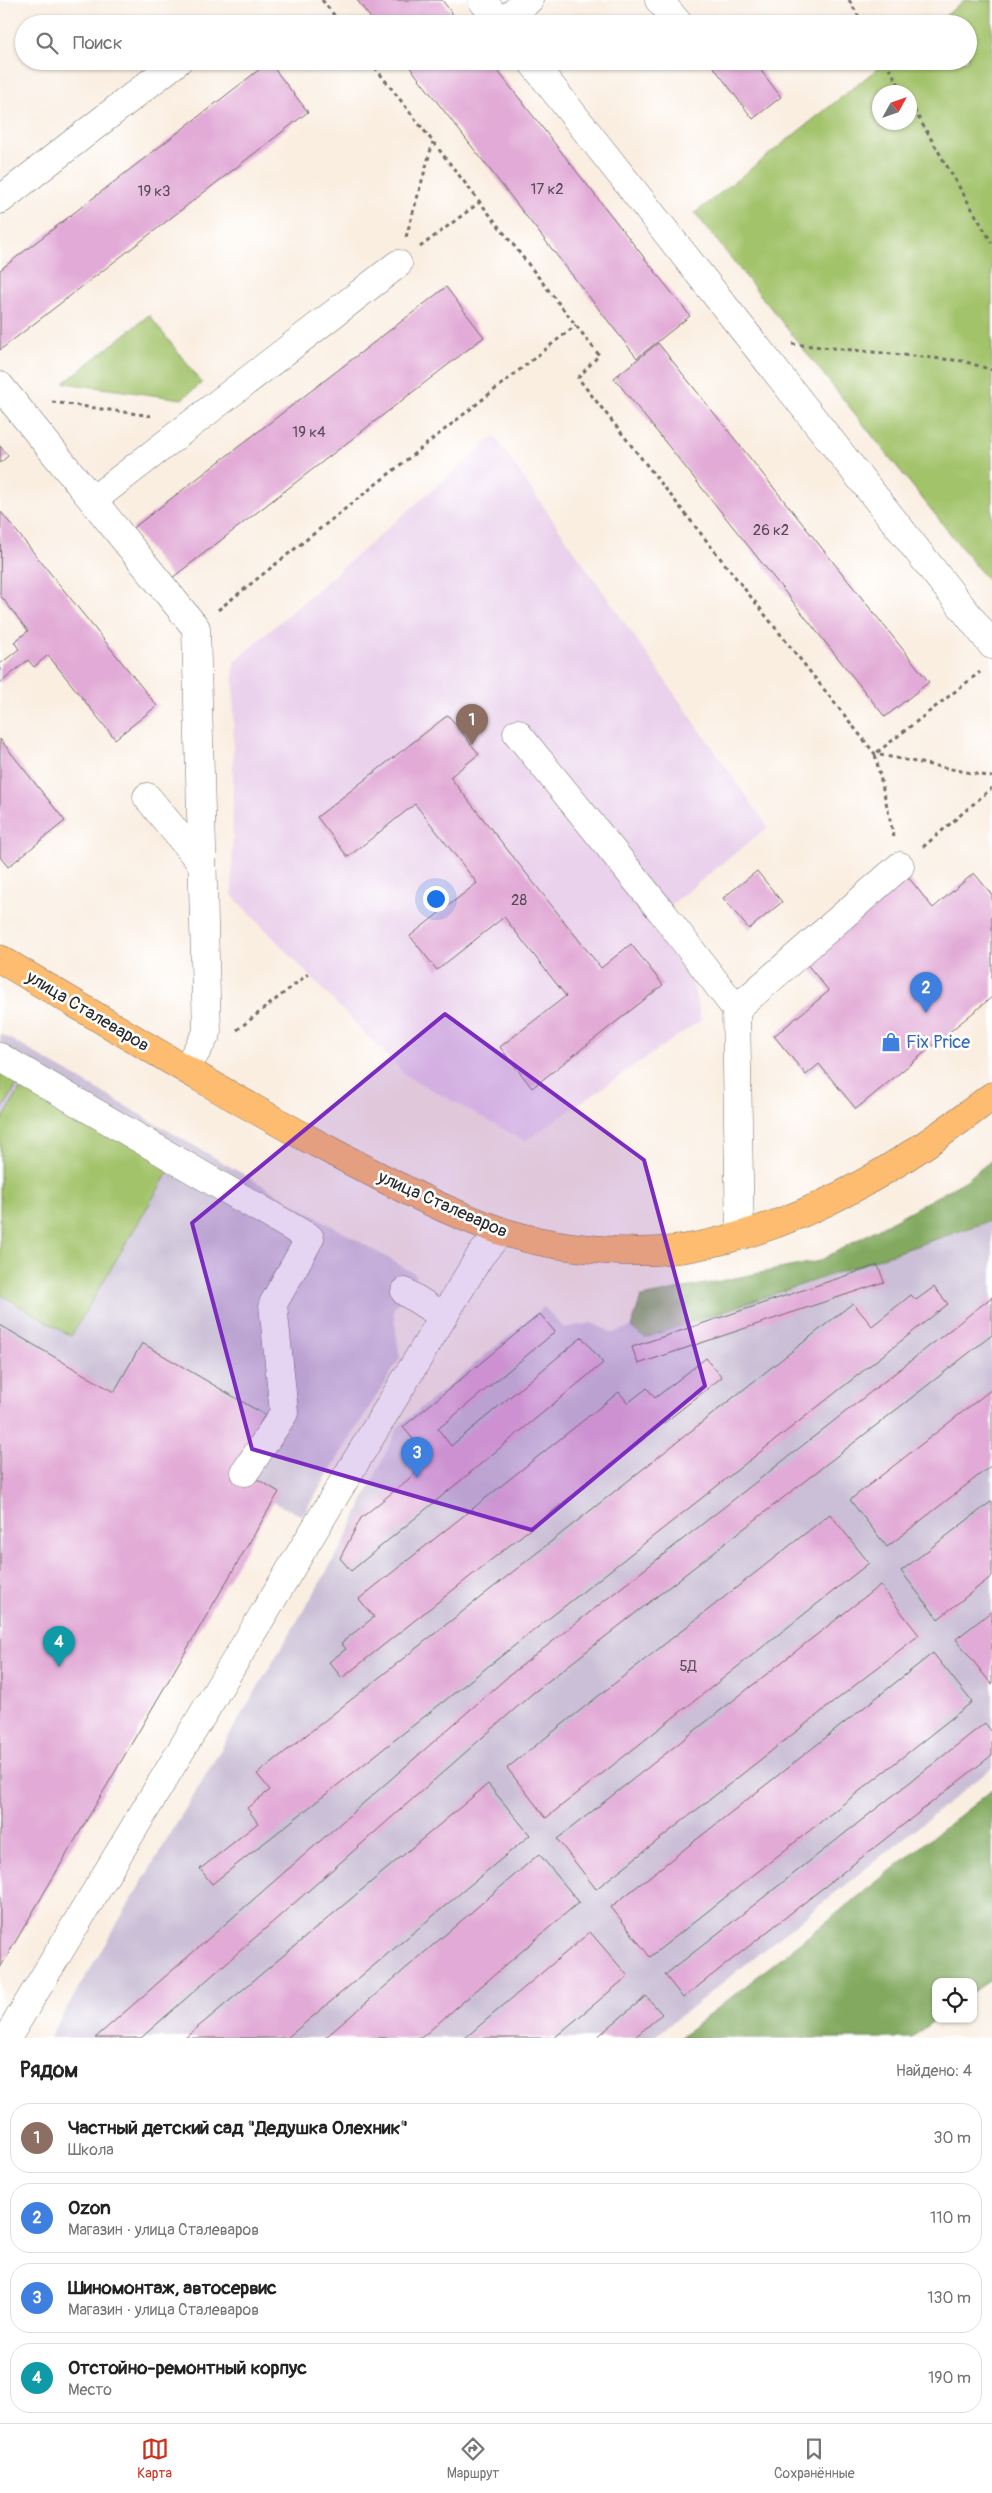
<!DOCTYPE html>
<html lang="ru">
<head>
<meta charset="utf-8">
<style>
  body { margin:0; font-family:Pangolin,sans-serif; background:#f2f2f2; color:#222 }
  .controls { position:absolute; right:15px; bottom:15px; display:grid; overflow:hidden; border-radius:10px; box-shadow:0 1px 4px #0004 }
  .controls button { width:45px; height:45px; display:grid; place-items:center; padding:0; border:0; border-bottom:1px solid #e0e0e0; background:#fff; color:#222; font:25px sans-serif }
  .compass { position:absolute; left:872px; top:85px; width:45px; height:45px; border-radius:50%; background:#fff; box-shadow:0 1px 4px #0004; rotate:50deg }
  .you { position:absolute; left:435px; top:898px; width:18px; height:18px; margin:-12px; border:4px solid #fff; border-radius:50%; background:#1a73e8; box-shadow:0 0 0 8px #1a73e833 }
  .badge { display:grid; place-items:center; width:32px; height:32px; border-radius:50%; background:#c8321e; color:#fff; font-size:16px; font-weight:700 }
  .pin { position:absolute; translate:-50% -41px; filter:drop-shadow(0 1px 2px #0008) }
  .pin::after { content:''; position:absolute; top:26px; width:18px; height:15px; background:inherit; clip-path:polygon(0 0,100% 0,50% 100%) }
  .list { margin:0; padding:0; list-style:none }
  h2 { display:flex; justify-content:space-between; align-items:center; height:65px; margin:0; padding:0 20px; font-size:21px }
  h2 small { font-size:16px; font-weight:400; color:#767676 }
  .list li { display:grid; grid-template-columns:32px 1fr auto; gap:15px; align-items:center; box-sizing:border-box; height:70px; margin:0 10px 10px; padding:0 10px; border:1px solid #e0e0e0; border-radius:20px }
  .list b { display:block; font-size:19px; white-space:nowrap }
  .list p { margin:0; font-size:16px; white-space:nowrap; color:#767676 }
  .list em { font-size:16px; font-style:normal; color:#767676 }
  .icon { flex:none; width:28px; height:28px; fill:none; stroke:currentColor; stroke-width:2; stroke-linecap:round; stroke-linejoin:round }
  .map { position:relative; flex:none; width:992px; height:2038px; overflow:hidden }
  .search { position:absolute; background:#fff; box-shadow:0 1px 4px #0004; left:15px; right:15px; top:15px; height:55px; display:flex; align-items:center; gap:12px; box-sizing:border-box; padding:0 18px; border-radius:28px; color:#767676; font-size:19px }
  .sheet { height:385px; background:#fff }
  nav { display:flex; justify-content:space-around; align-items:center; box-sizing:border-box; height:70px; border-top:1px solid #e0e0e0; background:#fff; font-size:14px; color:#767676 }
  nav a { display:grid; justify-items:center; gap:2px }
  nav .on { color:#c8321e }
  .map>svg:first-child { display:block }
  .built { fill:#ead1ec }
  .industrial { fill:#cabfd6 }
  .green { fill:#a3c36b; stroke:#67774b; fill-rule:evenodd }
  .forest { fill:#82a95f; stroke:#566a45 }
  .building { fill:#e2abd7 }
  .lines { fill:none; stroke-linecap:round; stroke-linejoin:round }
  .minor-casing { stroke:#736f6b; stroke-width:29 }
  .major-casing { stroke:#736f6b; stroke-width:29 }
  .path { stroke:#736f6b; stroke-width:3; stroke-dasharray:4 4; stroke-linecap:butt }
  .minor { stroke:#fff; stroke-width:28 }
  .major { stroke:#fdbc6f; stroke-width:28 }
  .marked { fill:#7b2cbf; fill-opacity:0.2; stroke:#7b2cbf; stroke-width:4; stroke-linejoin:round }
  .labels { text-anchor:middle; stroke-width:5; stroke-linejoin:round; paint-order:stroke }
  .number-label { font-size:15px; fill:#594b56 }
  .street-label { font-size:18px; fill:#2b2b2b; stroke:#fff }
  .shop-label { font-size:18px; fill:#366cbe; stroke:#fff; text-anchor:start }
</style>
</head>
<body>
<div class="map">
<svg width="992" height="2038" viewBox="0 0 992 2038">
  <rect width="100%" height="100%" fill="#fff"/>
  <filter id="ink" filterUnits="userSpaceOnUse"><feTurbulence type="fractalNoise" baseFrequency=".02" numOctaves="2"/><feDisplacementMap in="SourceGraphic" scale="10" xChannelSelector="R" yChannelSelector="G"/><feConvolveMatrix kernelMatrix="1 2 1 2 8 2 1 2 1" color-interpolation-filters="sRGB"/></filter>
  <filter id="wash" filterUnits="userSpaceOnUse"><feTurbulence type="fractalNoise" baseFrequency=".0096" numOctaves="4" result="noise"/><feDisplacementMap in="SourceGraphic" scale="20" xChannelSelector="R" yChannelSelector="G"/><feGaussianBlur stdDeviation="1.12" result="paint"/><feColorMatrix in="noise" values="0 0 0 0 0 0 0 0 0 0 0 0 0 0 0 0 0 1.4 0 .05"/><feComposite in="paint" operator="in"/></filter>
  <g filter="url(#wash)">
    <rect width="100%" height="100%" fill="#faeee1"/>
    <polygon class="built" points="494,436 768,827 648,923 692,981 701,1020 525,1141 405,1075 232,895 234,662"/>
    <g class="industrial">
      <polygon points="0,1033 417,1275 393,1310 400,1358 302,1516 273,1502 0,1968"/>
      <polygon points="992,1220 992,1768 653,2038 49,2038 343,1544 398,1427 544,1307 564,1328 592,1323 613,1333 631,1327 646,1338"/>
    </g>
    <g class="green">
      <path d="M965 0H992V586L695 213 887 61H968V24H935ZM910 92V122H880V92Z"/>
      <polygon points="149,315 202,383 182,399 64,383"/>
      <polygon points="0,1062 23,1075 0,1113"/>
      <polygon points="27,1078 173,1164 71,1336 0,1294 0,1124"/>
    </g>
    <g class="forest">
      <polygon points="992,1160 992,1220 645,1338 631,1327 641,1297 819,1261 965,1181"/>
      <polygon points="992,1790 992,1979 973,1992 973,1982 936,1982 936,2019 911,2038 680,2038"/>
    </g>
    <g id="blocks">
      <g class="building">
        <polygon points="357,0 442,0 460,24 375,24"/>
        <polygon points="405,61 490,61 690,316 637,358"/>
        <polygon points="709,61 759,61 756,64 781,97 753,119"/>
        <polygon points="269,62 308,112 0,350 0,270"/>
        <polygon points="446,287 484,337 172,578 133,528"/>
        <polygon points="658,343 929,682 885,717 614,378"/>
        <polygon points="0,446 8,456 0,463"/>
        <polygon points="1,512 157,706 115,739 48,655 34,667 28,660 0,683 0,664 19,649 14,642 28,631 0,595"/>
        <polygon points="448,715 479,754 450,777 601,968 631,944 663,985 532,1088 500,1047 566,996 504,917 437,970 410,936 477,883 415,804 348,857 317,817"/>
        <polygon points="0,739 65,821 8,867 0,857"/>
        <polygon points="757,871 782,902 749,929 723,898"/>
        <polygon points="974,873 992,895 992,997 856,1109 819,1064 806,1075 774,1036 829,991 805,962 908,877 933,908"/>
        <polygon points="878,1265 884,1282 638,1364 632,1347"/>
        <polygon points="934,1287 948,1304 212,1884 200,1869 258,1823 247,1808 270,1790 257,1774 853,1303 872,1326 911,1295 916,1300"/>
        <polygon points="992,1297 992,1335 533,1693 141,2038 95,2038 511,1674"/>
        <polygon points="540,1314 555,1332 438,1429 451,1446 582,1337 603,1363 351,1571 340,1558 361,1518 431,1461 403,1427"/>
        <polygon points="0,1325 114,1392 142,1343 265,1415 235,1466 279,1492 0,1968"/>
        <polygon points="706,1358 722,1377 342,1678 329,1662 346,1649 341,1643 374,1617 359,1599 619,1392 628,1403 647,1388 655,1398"/>
        <polygon points="992,1389 992,1465 887,1547 850,1500"/>
        <polygon points="992,1501 992,1576 938,1619 901,1571"/>
        <polygon points="830,1514 869,1563 546,1818 507,1768"/>
        <polygon points="880,1585 919,1635 596,1889 557,1839"/>
        <polygon points="992,1611 992,1685 956,1639"/>
        <polygon points="933,1653 972,1702 650,1957 611,1907"/>
        <polygon points="985,1723 992,1732 992,1755 683,1998 665,1975"/>
        <polygon points="488,1784 530,1835 287,2038 185,2038"/>
        <polygon points="539,1854 579,1902 421,2038 325,2038"/>
        <polygon points="590,1932 628,1976 554,2038 465,2038"/>
        <polygon points="646,1996 662,2014 634,2038 596,2038"/>
      </g>
    </g>
  </g>
  <g filter="url(#ink)">
    <use href="#blocks" fill-opacity="0" stroke="#736f6b" stroke-width="1"/>
    <g class="lines">
      <defs>
        <g id="minor">
          <polyline points="482,0 501,24"/>
          <polyline points="659,0 679,24"/>
          <polyline points="501,23 529,0"/>
          <polyline points="531,61 992,645"/>
          <polyline points="0,200 178,61"/>
          <polyline points="0,386 196,628 207,1033 186,1069"/>
          <polyline points="93,500 398,264"/>
          <polyline points="517,733 662,912 736,1009 740,1236"/>
          <polyline points="147,797 202,864"/>
          <polyline points="736,1009 900,866"/>
          <polyline points="0,1057 310,1238 273,1304 284,1413 245,1472"/>
          <polyline points="405,1292 443,1316"/>
          <polyline points="7,2038 480,1256 501,1231"/>
        </g>
        <path id="major" d="M0 959C110 1024 218 1091 331 1151 386 1180 442 1211 501 1231 554 1249 639 1257 693 1247 806 1226 903 1165 992 1096"/>
      </defs>
      <use href="#minor" class="minor-casing"/>
      <use href="#major" class="major-casing"/>
      <g class="path">
        <polyline points="322,0 341,24"/>
        <polyline points="849,0 863,24"/>
        <polyline points="370,61 599,355 578,378 875,754 992,777"/>
        <polyline points="885,61 903,92"/>
        <polyline points="910,103 992,243"/>
        <polyline points="406,237 433,142"/>
        <polyline points="420,247 480,202"/>
        <polyline points="792,344 963,361 992,370"/>
        <polyline points="52,402 152,416"/>
        <polyline points="218,610 576,325"/>
        <polyline points="894,837 875,754 980,672"/>
        <polyline points="923,847 992,788"/>
        <polyline points="237,1030 308,974"/>
      </g>
      <use href="#minor" class="minor"/>
      <use href="#major" class="major"/>
    </g>
  </g>
  <path class="marked" d="M445 1014 644 1160 705 1386 532 1530 252 1449 192 1223Z"/>
  <defs>
    <symbol id="shop-bare" viewBox="-9 -9 18 18"><path d="M-5-2.5h2.3a2.7 3.5 0 0 1 5.4 0H5L5.5 6h-11ZM-1.5-2.5h3a1.5 2.3 0 0 0-3 0Z" fill="#3f7fe0" stroke="#fff" stroke-width="2.5" paint-order="stroke"/></symbol>
  </defs>
  <g fill-rule="evenodd">
    <use href="#shop-bare" x="877" y="1028" width="28" height="28"/>
  </g>
  <g class="labels">
    <g class="number-label">
      <text x="547" y="194">17 к2</text>
      <text x="154" y="196">19 к3</text>
      <text x="309" y="437">19 к4</text>
      <text x="771" y="535">26 к2</text>
      <text x="519" y="905">28</text>
      <text x="688" y="1671">5Д</text>
    </g>
    <g class="street-label">
      <text transform="translate(88 1011) rotate(31)" y="6">улица Сталеваров</text>
      <text transform="translate(443 1204) rotate(24)" y="6">улица Сталеваров</text>
    </g>
    <g class="shop-label">
      <text x="906" y="1048">Fix Price</text>
    </g>
  </g>
</svg>
<div class="controls">
<button><svg class="icon" aria-label="locate" viewBox="0 0 24 24"><circle cx="12" cy="12" r="6"/><path d="M12 2v4M12 18v4M2 12h4M18 12h4"/></svg></button>
</div>
<svg class="compass" viewBox="-18 -18 36 36"><path d="M0-13l5 13h-10z" fill="#e53935"/><path d="M0 13l5-13h-10z" fill="#767676"/></svg>
<div class="you"></div>
<div class="pin badge" style="left:472px;top:745px;background:#8d6e63">1</div>
<div class="pin badge" style="left:926px;top:1013px;background:#3f7fe0">2</div>
<div class="pin badge" style="left:417px;top:1478px;background:#3f7fe0">3</div>
<div class="pin badge" style="left:59px;top:1667px;background:#0f9aa8">4</div>
<div class="search"><svg class="icon" aria-label="search" viewBox="0 0 24 24"><circle cx="10" cy="10" r="6"/><path d="M15 15l6 6"/></svg>Поиск</div>
</div>
<section class="sheet">
<h2>Рядом<small>Найдено: 4</small></h2>
<ul class="list">
<li><span class="badge" style="background:#8d6e63">1</span><div><b>Частный детский сад &quot;Дедушка Олехник&quot;</b><p>Школа</p></div><em>30 m</em></li>
<li><span class="badge" style="background:#3f7fe0">2</span><div><b>Ozon</b><p>Магазин · улица Сталеваров</p></div><em>110 m</em></li>
<li><span class="badge" style="background:#3f7fe0">3</span><div><b>Шиномонтаж, автосервис</b><p>Магазин · улица Сталеваров</p></div><em>130 m</em></li>
<li><span class="badge" style="background:#0f9aa8">4</span><div><b>Отстойно-ремонтный корпус</b><p>Место</p></div><em>190 m</em></li>
</ul>
</section>
<nav>
<a class="on"><svg class="icon" aria-label="map" viewBox="0 0 24 24"><path d="M3 6l6-2 6 2 6-2v14l-6 2-6-2-6 2zM9 4v14M15 6v14"/></svg>Карта</a>
<a><svg class="icon" aria-label="directions" viewBox="0 0 24 24"><path d="M12 3l9 9-9 9-9-9zM9 14v-3h6M13 9l2 2-2 2"/></svg>Маршрут</a>
<a><svg class="icon" aria-label="saved" viewBox="0 0 24 24"><path d="M7 4h10v16l-5-4-5 4z"/></svg>Сохранённые</a>
</nav>
</body>
</html>
